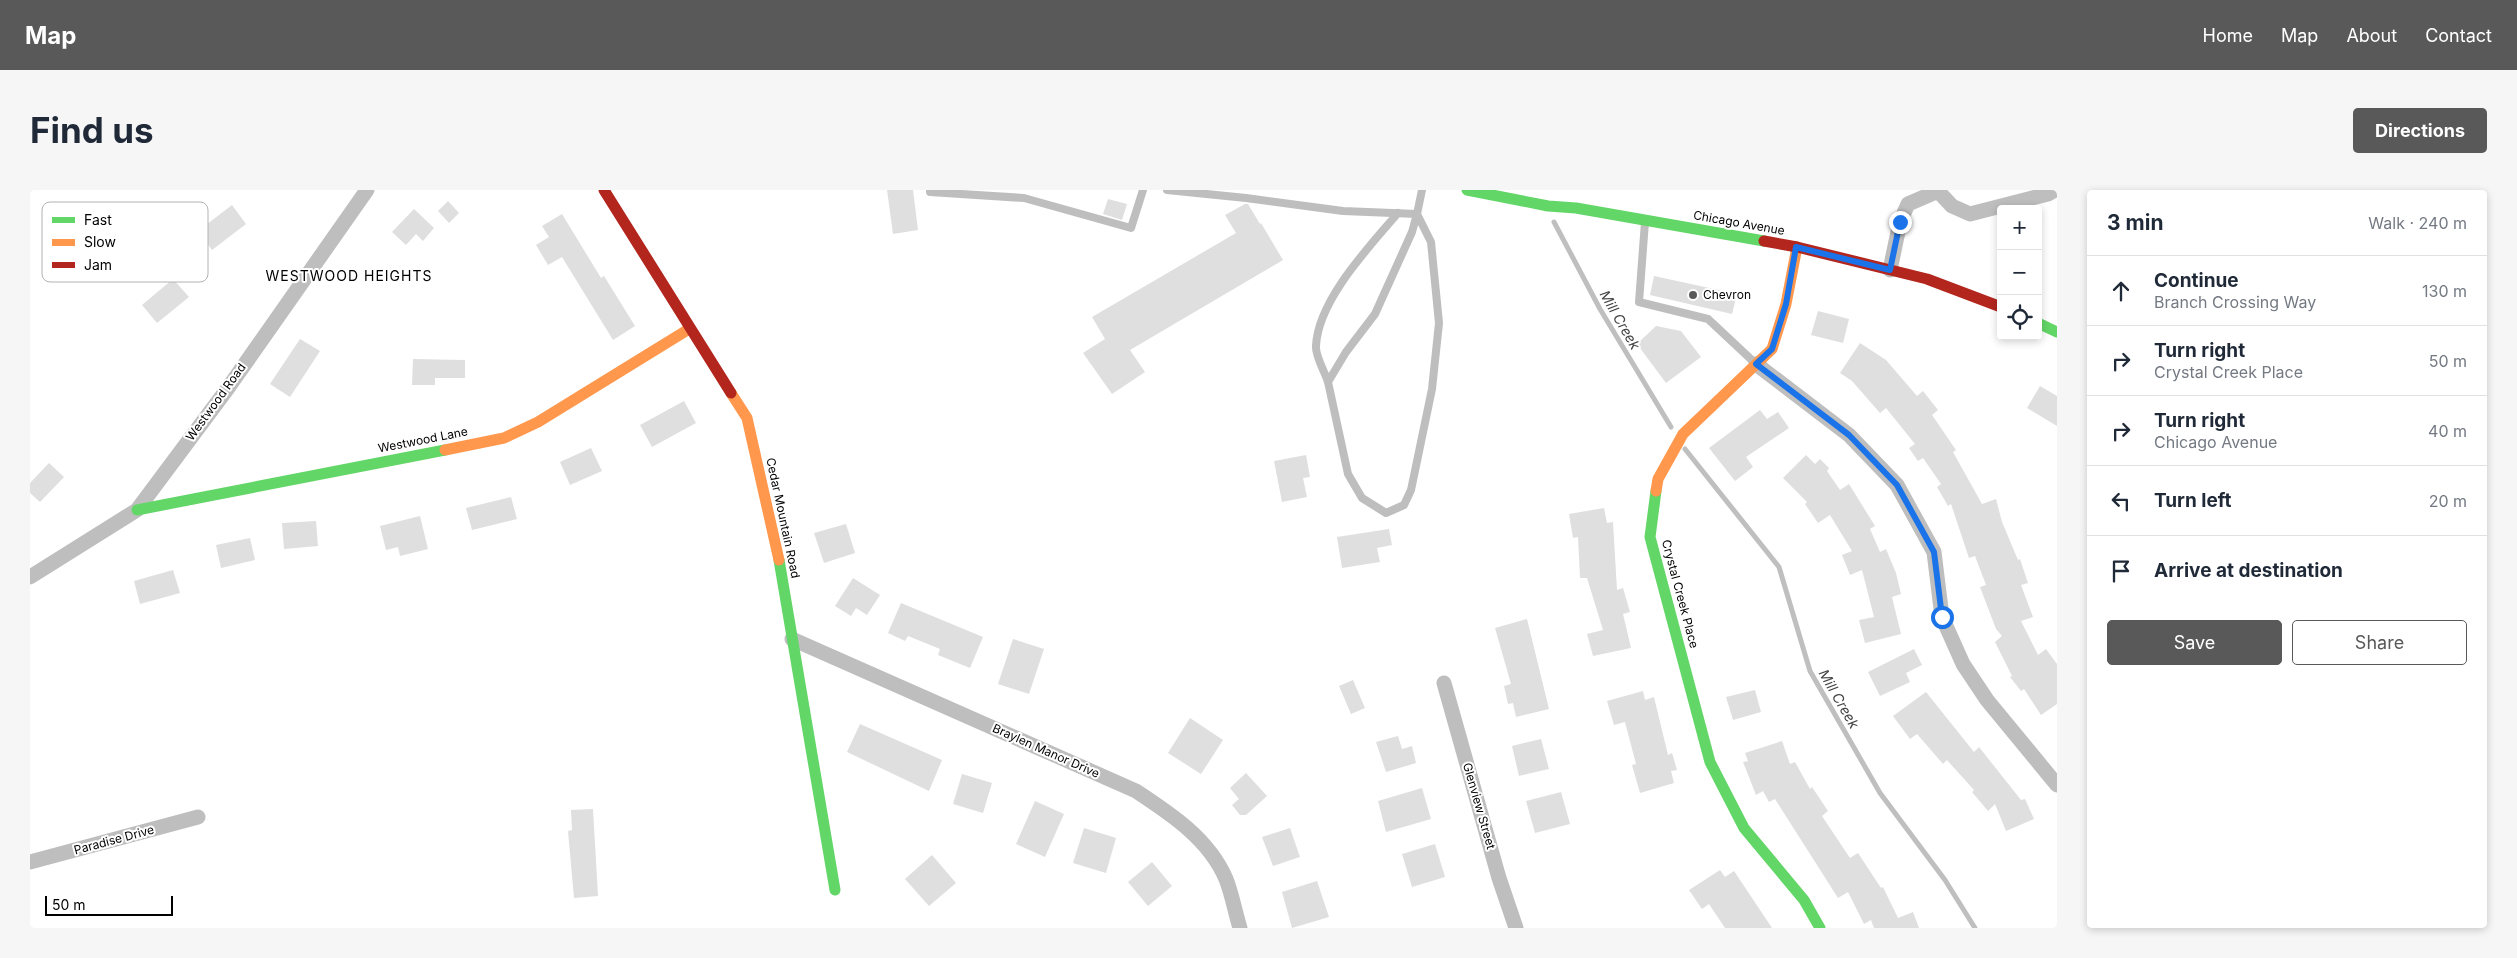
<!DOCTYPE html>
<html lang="en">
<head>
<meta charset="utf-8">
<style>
  body { margin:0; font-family:Inter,sans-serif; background:#f6f6f7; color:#1f2937 }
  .controls { position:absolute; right:15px; top:15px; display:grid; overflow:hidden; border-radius:5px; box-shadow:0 2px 8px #0003 }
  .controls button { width:45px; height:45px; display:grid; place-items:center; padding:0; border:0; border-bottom:1px solid #e0e1e3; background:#fff; color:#1f2937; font:25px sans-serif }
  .scale { position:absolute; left:15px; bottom:12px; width:128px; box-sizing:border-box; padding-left:5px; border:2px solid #000; border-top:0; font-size:14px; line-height:18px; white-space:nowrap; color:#000; -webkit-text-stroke:4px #fff; paint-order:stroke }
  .stop { position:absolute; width:15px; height:15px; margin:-11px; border:4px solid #1a73e8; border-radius:50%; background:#fff }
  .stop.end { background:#1a73e8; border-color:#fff; box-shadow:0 1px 5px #0008 }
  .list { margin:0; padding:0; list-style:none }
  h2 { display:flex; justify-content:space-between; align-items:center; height:65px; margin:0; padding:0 20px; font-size:21px }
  h2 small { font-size:16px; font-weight:400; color:#747a83 }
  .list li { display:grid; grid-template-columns:32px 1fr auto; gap:15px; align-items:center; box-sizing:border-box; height:70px; padding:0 20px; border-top:1px solid #e0e1e3 }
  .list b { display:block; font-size:19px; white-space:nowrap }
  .list p { margin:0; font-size:16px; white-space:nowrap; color:#747a83 }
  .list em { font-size:16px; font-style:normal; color:#747a83 }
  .actions { display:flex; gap:10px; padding:15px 20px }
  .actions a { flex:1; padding:11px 0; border:1px solid #595959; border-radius:5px; text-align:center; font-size:18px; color:#595959 }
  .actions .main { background:#595959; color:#fff }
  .icon { flex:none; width:28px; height:28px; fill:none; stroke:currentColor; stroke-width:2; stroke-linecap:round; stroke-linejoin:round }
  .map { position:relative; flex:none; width:2027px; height:738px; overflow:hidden; border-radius:5px }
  header { display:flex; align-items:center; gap:30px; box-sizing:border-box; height:70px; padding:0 25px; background:#595959; color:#fff }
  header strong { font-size:24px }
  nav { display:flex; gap:28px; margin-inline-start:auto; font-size:18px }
  .intro { display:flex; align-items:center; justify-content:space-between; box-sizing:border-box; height:120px; padding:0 30px }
  h1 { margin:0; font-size:35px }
  .button { padding:12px 22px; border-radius:5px; background:#595959; color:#fff; font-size:18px; font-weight:700 }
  main { display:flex; gap:30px; padding:0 30px }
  aside { flex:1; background:#fff; border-radius:5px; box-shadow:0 2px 8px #0003 }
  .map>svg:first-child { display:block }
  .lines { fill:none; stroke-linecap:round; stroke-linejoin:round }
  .stream { stroke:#bfbfbf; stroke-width:5 }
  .building { fill:#dfdfdf }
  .lane { stroke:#bebebe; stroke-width:8 }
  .street { stroke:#bebebe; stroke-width:15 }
  .fast { stroke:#63d668; stroke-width:11 }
  .slow { stroke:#ff974d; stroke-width:11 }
  .jam { stroke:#b3261e; stroke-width:11 }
  .route { stroke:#1a73e8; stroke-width:6 }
  .poi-dot { fill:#595959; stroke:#fff; stroke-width:2 }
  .labels { text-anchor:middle; stroke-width:4; stroke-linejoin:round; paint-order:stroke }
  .street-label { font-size:12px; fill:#000; stroke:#fff }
  .poi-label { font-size:12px; fill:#000; stroke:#fff; text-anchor:start }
  .neighbourhood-label { font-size:14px; letter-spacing:1px; fill:#000; stroke:#fff }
  .water-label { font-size:14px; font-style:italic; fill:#444; stroke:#fff }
  .key { fill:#fff; stroke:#b2b2b2; stroke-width:1 }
  .key-label { font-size:14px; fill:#000 }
</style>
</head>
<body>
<header>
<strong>Map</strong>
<nav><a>Home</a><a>Map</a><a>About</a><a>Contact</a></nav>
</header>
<div class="intro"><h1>Find us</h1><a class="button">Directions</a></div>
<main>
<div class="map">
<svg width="2027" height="738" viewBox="0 0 2027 738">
  <rect width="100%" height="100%" fill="#fff"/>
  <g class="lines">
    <g class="stream">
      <polyline points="1524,32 1570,119 1641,237"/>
      <polyline points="1655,259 1749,377 1780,481 1850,603 1915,690 1945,738"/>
    </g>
  </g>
  <g class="building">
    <polygon points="857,0 883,0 888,40 863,44"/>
    <polygon points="1078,9 1097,14 1092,30 1073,24"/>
    <polygon points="418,11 429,23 419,33 408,21"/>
    <polygon points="1215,14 1218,14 1230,34 1231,33 1253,70 1100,160 1115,182 1082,204 1053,163 1075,149 1062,127 1206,43 1195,25"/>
    <polygon points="202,15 216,34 182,60 168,41"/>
    <polygon points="384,19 404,38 393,51 386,44 376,55 362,42"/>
    <polygon points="532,24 571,88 574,86 605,136 583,150 532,67 518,75 506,55 519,47 512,36"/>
    <polygon points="1624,86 1707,104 1702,124 1620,105"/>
    <polygon points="143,89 159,107 127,133 112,115"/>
    <polygon points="1788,121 1819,129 1813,153 1781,145"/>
    <polygon points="1626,136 1651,141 1671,167 1636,193 1607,154"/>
    <polygon points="270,149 290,161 260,207 240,194"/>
    <polygon points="1830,153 1856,170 1887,206 1893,201 1908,220 1902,225 1926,260 1923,262 1952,314 1966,309 1972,332 1988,370 1990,369 1998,393 1991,395 2003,427 1991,431 2008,465 2016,459 2027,474 2027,514 2011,525 1994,499 1991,501 1980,487 1982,486 1965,452 1972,446 1966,439 1950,397 1956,395 1945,366 1939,368 1921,314 1918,316 1907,297 1911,294 1893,268 1888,271 1879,258 1885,254 1856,218 1850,223 1822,191 1810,183"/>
    <polygon points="383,169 435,170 435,188 405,188 405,195 382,195"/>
    <polygon points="2010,196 2027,206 2027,236 1997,218"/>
    <polygon points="654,211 666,233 622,257 610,235"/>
    <polygon points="1730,220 1737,229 1748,222 1759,238 1716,267 1723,277 1705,291 1679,258"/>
    <polygon points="561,258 572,281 540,295 530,272"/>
    <polygon points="1276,265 1280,287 1273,288 1277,307 1252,312 1244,271"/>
    <polygon points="1776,265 1785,274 1790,269 1799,278 1797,281 1810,300 1819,294 1845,336 1840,339 1850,362 1856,359 1866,383 1871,404 1862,407 1871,444 1835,453 1829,430 1844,427 1832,380 1820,385 1812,365 1822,361 1800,325 1788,333 1775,314 1777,312 1753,288"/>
    <polygon points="19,273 34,287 10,312 0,303 0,293"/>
    <polygon points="481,307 487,329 442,340 436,318"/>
    <polygon points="1574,318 1577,333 1583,332 1587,400 1593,398 1600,422 1593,424 1601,458 1563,466 1557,444 1573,440 1557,388 1550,388 1548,347 1543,348 1539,324"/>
    <polygon points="390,326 398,359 370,366 368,357 356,360 350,336"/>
    <polygon points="286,331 288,356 254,359 252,333"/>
    <polygon points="816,334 825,363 794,373 784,343"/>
    <polygon points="1359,339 1362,355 1347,358 1350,372 1312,378 1307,347"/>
    <polygon points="220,348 225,370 191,378 186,355"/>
    <polygon points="143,380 150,403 110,414 104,391"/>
    <polygon points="823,388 850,405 837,425 826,418 821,426 805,416"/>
    <polygon points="871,413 953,447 940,478 908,465 910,459 878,446 875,451 858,443"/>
    <polygon points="1497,429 1519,519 1486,527 1483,513 1478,514 1474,496 1481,494 1465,438"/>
    <polygon points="983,449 1014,459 999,504 968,494"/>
    <polygon points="1884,459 1892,475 1876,483 1880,492 1850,506 1838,482"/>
    <polygon points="1323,490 1335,518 1321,524 1309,496"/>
    <polygon points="1725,500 1731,522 1703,530 1696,507"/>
    <polygon points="1613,501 1615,510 1624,507 1638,565 1642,563 1647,580 1641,581 1644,593 1610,603 1602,575 1606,574 1595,532 1584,535 1577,511"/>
    <polygon points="1896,502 1944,562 1949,557 1991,610 1995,609 2004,629 1976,641 1965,614 1958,621 1942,602 1944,600 1917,570 1913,574 1887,544 1880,549 1863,526"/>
    <polygon points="1160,528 1193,550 1171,584 1138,563"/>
    <polygon points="830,534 912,570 899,601 817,562"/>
    <polygon points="1368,546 1372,559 1382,556 1386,573 1356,582 1346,552"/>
    <polygon points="1511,549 1519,579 1489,586 1482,556"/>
    <polygon points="1752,551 1760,574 1765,572 1780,599 1782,597 1798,621 1792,626 1820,668 1828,663 1851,698 1853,697 1868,728 1883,722 1889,738 1844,738 1841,730 1834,734 1818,702 1808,708 1745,609 1739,612 1733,601 1726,605 1713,572 1718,571 1715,563"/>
    <polygon points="1216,583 1237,606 1216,625 1210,625 1202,615 1209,609 1200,598"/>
    <polygon points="932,584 962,593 953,623 923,614"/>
    <polygon points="1392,598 1401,629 1356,642 1348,611"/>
    <polygon points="1531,602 1540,634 1505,643 1496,611"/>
    <polygon points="1005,611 1034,624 1015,667 986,654"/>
    <polygon points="563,619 568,706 544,708 538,641 542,640 541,620"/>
    <polygon points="1054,638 1086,648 1076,683 1043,673"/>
    <polygon points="1260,638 1270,667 1243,676 1232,647"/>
    <polygon points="1405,654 1415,687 1382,697 1372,664"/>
    <polygon points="902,665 926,693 899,716 875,689"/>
    <polygon points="1122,672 1142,696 1118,716 1098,692"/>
    <polygon points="1690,680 1695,687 1704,681 1742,738 1695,738 1679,714 1672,719 1659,700"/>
    <polygon points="1287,691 1299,727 1262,738 1252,702"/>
  </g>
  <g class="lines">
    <g class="lane">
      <polyline points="900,0 900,2 994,8 1101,38 1113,0"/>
      <polyline points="1137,0 1216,8 1313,21 1387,24 1392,0"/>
      <polygon points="1387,24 1401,52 1409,133 1402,199 1381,300 1374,315 1356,323 1332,308 1318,284 1298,192 1316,162 1345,124 1382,42"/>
      <polyline points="1615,32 1609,112 1678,129 1725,173"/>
      <path d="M1298 192C1295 182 1285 166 1286 156 1288 110 1339 57 1368 23"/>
    </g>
    <g class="street">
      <polyline points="1907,0 1922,16 1940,24 2018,4 2025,0"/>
      <polyline points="1860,80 1870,32 1878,14 1908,1"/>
      <polyline points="1726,174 1819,245 1867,295 1904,362 1912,427 1933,474 1957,510 2027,595"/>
      <polyline points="0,387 107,320 198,198 337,0"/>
      <path d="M762 449 1106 601C1141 624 1179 649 1196 689 1202 704 1205 722 1210 738"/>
      <polyline points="1414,493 1469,688 1486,738"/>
      <polyline points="0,672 168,627"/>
    </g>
    <g class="fast">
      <polyline points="1437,0 1518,16 1546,18 1734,51"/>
      <polyline points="2008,133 2027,142"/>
      <polyline points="1626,301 1620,347 1680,572 1714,638 1774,710 1790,738"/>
      <polyline points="107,320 415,260"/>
      <polyline points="749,370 805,700"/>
    </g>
    <g class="slow">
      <polyline points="701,203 717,228 749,370"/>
      <polyline points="415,260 474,248 508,232 659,139"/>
      <polyline points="1626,301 1628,289 1653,244 1742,159 1756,114 1767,57"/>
    </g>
    <g class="jam">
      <polyline points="574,0 701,203"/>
      <polyline points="1734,51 1767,57 1897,89 1971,117"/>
    </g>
  </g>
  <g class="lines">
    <polyline class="route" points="1870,32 1860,80 1766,57 1756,114 1742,159 1726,174 1819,245 1867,295 1904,362 1912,427"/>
  </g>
  <circle class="poi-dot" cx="1663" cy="105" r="5"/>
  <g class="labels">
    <g class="street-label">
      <text transform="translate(1709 33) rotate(10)" y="4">Chicago Avenue</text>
      <text transform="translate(186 212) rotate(-54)" y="4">Westwood Road</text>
      <text transform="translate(393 250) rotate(-11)" y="4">Westwood Lane</text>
      <text transform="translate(753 328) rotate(78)" y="4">Cedar Mountain Road</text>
      <text transform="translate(1650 404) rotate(75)" y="4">Crystal Creek Place</text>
      <text transform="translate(1016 561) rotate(24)" y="4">Braylen Manor Drive</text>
      <text transform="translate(1449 616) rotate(74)" y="4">Glenview Street</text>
      <text transform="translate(84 650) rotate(-15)" y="4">Paradise Drive</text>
    </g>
    <g class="poi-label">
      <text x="1673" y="109">Chevron</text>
    </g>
    <g class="neighbourhood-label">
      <text x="319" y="91">WESTWOOD HEIGHTS</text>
    </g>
    <g class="water-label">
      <text transform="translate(1590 130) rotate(60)" y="5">Mill Creek</text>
      <text transform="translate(1809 509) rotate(60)" y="5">Mill Creek</text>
    </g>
  </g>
  <rect x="12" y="12" width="166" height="80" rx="8" class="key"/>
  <rect x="22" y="27" width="23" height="6" fill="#63d668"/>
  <rect x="22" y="49" width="23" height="7" fill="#ff974d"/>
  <rect x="22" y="72" width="23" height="6" fill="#b3261e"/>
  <g class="key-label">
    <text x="54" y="35">Fast</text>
    <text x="54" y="57">Slow</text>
    <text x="54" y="80">Jam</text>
  </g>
</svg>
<div class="controls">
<button>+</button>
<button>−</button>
<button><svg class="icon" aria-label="locate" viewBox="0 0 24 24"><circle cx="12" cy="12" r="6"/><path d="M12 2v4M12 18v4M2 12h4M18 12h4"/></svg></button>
</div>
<div class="scale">50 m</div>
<div class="stop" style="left:1912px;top:427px"></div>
<div class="stop end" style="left:1870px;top:32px"></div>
</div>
<aside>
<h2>3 min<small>Walk · 240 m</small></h2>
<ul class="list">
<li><svg class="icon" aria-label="ahead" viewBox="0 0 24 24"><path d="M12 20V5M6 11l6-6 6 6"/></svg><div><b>Continue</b><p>Branch Crossing Way</p></div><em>130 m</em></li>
<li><svg class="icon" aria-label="right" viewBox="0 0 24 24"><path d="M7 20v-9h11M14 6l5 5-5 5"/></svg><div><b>Turn right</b><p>Crystal Creek Place</p></div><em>50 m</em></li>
<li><svg class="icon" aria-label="right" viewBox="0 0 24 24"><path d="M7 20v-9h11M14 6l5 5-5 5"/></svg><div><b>Turn right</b><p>Chicago Avenue</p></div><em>40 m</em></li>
<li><svg class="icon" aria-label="left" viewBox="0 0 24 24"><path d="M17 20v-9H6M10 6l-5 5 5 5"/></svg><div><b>Turn left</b></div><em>20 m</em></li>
<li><svg class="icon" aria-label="arrive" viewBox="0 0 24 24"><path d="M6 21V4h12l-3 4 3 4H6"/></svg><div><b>Arrive at destination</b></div></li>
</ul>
<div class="actions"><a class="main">Save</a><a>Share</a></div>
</aside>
</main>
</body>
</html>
